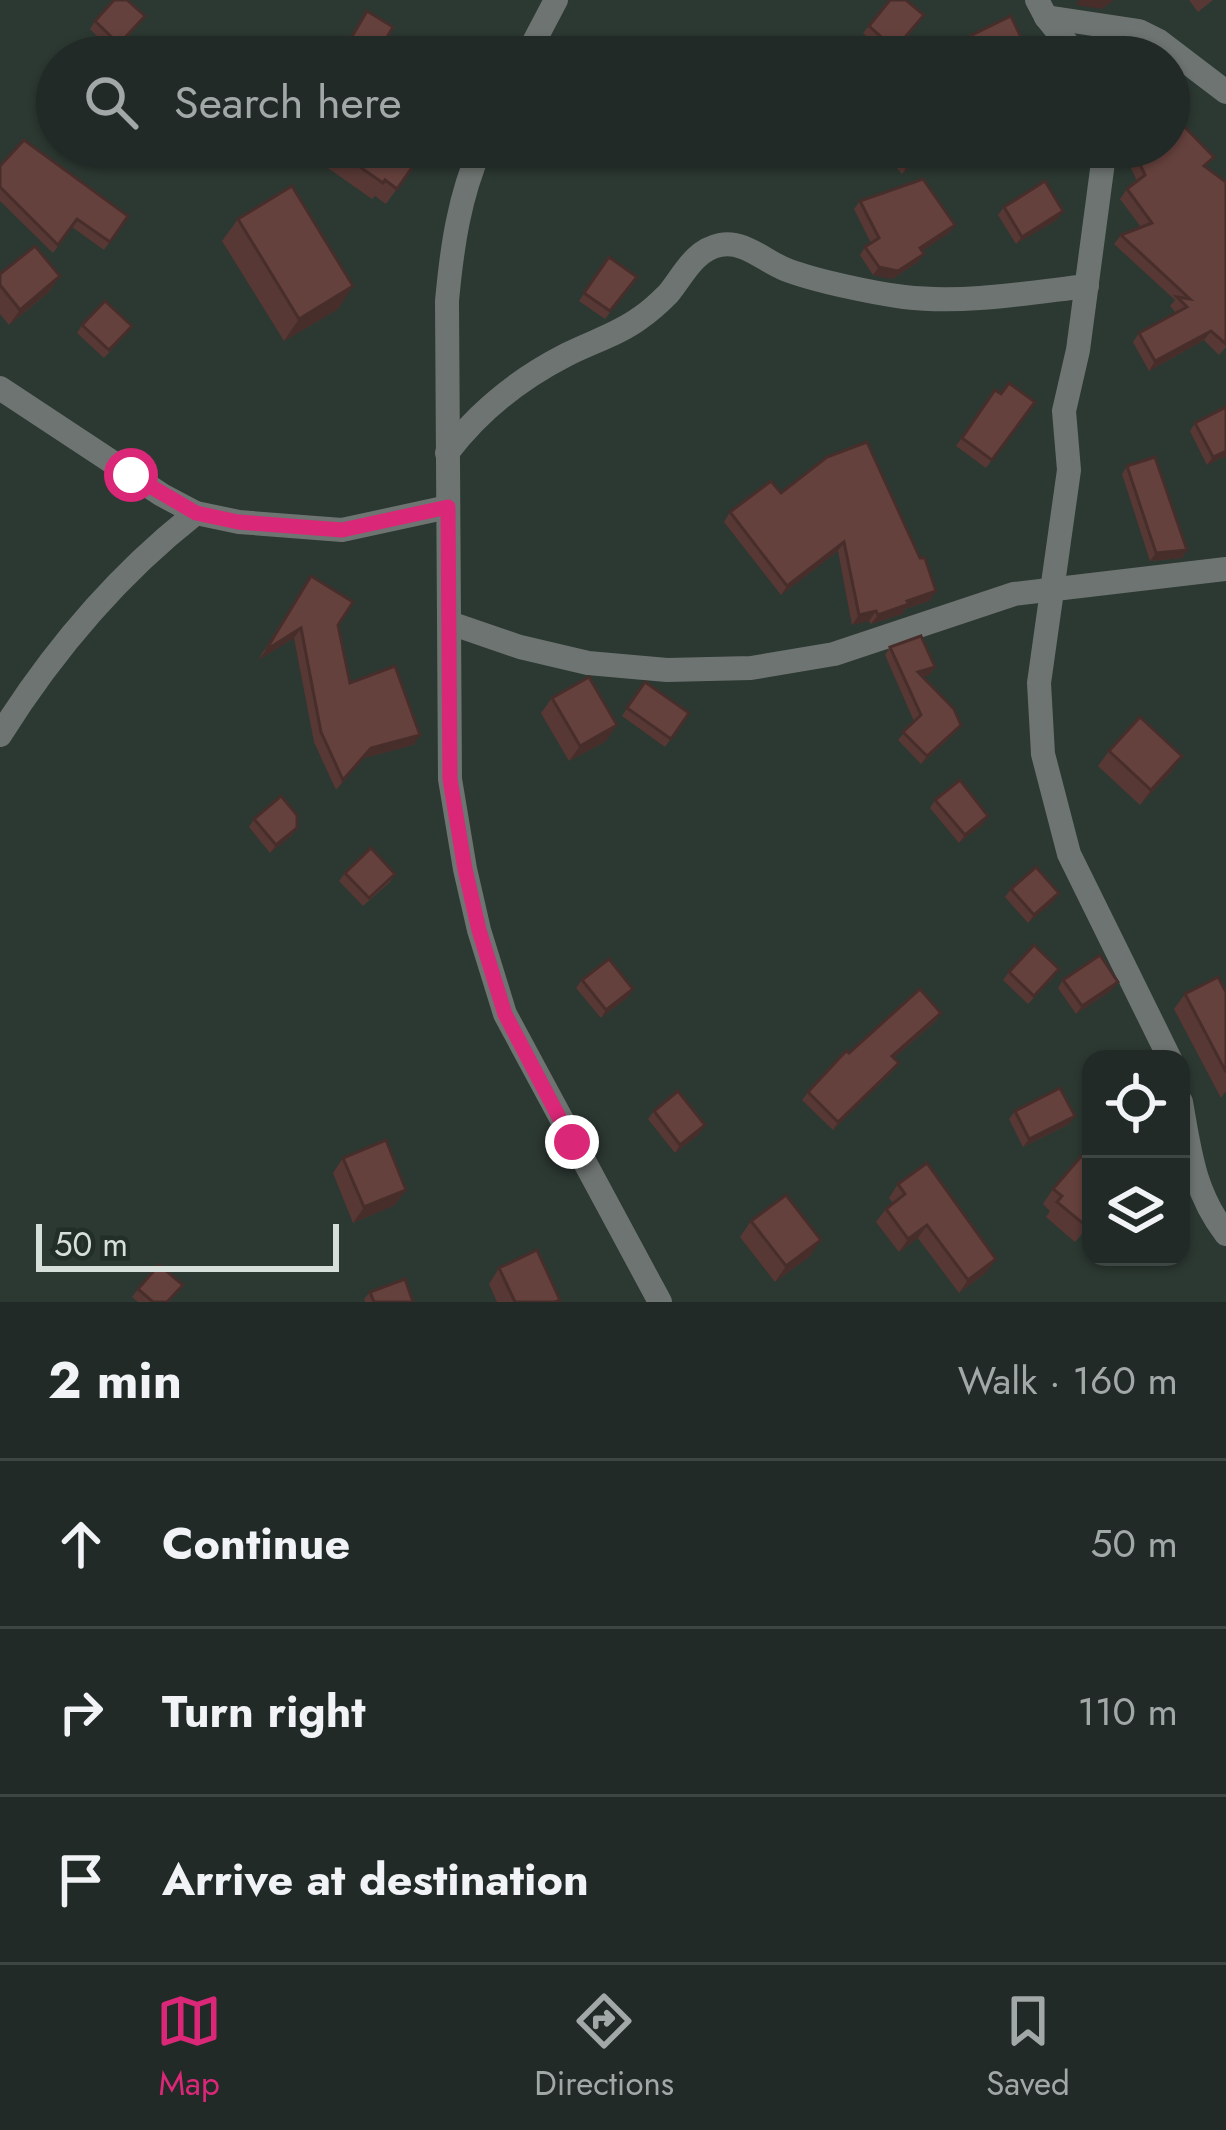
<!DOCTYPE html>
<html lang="en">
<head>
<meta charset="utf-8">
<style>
  body { margin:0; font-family:Jost,sans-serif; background:#29322e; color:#f1f3f6 }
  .controls { position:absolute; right:36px; bottom:36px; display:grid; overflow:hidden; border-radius:24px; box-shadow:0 3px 9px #0004 }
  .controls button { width:108px; height:108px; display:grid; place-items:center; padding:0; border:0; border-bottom:3px solid #3e4643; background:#212a26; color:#f1f3f6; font:60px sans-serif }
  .scale { position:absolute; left:36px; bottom:30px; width:303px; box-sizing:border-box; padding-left:12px; border:6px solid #d7dfda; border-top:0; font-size:33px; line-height:42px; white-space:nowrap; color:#d7dfda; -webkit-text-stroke:9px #222e28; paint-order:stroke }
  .stop { position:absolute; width:36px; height:36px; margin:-27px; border:9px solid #db2777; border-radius:50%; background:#fff }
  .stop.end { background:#db2777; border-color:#fff; box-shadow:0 3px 12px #0008 }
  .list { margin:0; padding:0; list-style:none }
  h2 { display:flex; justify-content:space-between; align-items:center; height:156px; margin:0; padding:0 48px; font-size:51px }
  h2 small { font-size:39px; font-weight:400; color:#a2a7a7 }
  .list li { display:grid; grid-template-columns:78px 1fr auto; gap:36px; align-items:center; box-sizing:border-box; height:168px; padding:0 48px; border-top:3px solid #3e4643 }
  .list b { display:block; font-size:45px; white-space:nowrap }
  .list em { font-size:39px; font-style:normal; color:#a2a7a7 }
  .icon { flex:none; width:66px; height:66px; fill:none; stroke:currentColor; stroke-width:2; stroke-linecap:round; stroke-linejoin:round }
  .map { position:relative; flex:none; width:1226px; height:1302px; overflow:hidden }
  .search { position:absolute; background:#212a26; box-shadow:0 3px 9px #0004; left:36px; right:36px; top:36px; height:132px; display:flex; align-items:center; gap:30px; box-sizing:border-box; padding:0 42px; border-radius:66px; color:#a2a7a7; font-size:45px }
  .sheet { height:660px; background:#212a26 }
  nav { display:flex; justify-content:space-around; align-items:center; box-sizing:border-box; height:168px; border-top:3px solid #3e4643; background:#212a26; font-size:33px; color:#a2a7a7 }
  nav a { display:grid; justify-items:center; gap:6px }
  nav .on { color:#db2777 }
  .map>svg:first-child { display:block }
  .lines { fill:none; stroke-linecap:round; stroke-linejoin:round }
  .minor { stroke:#6e7471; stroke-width:24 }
  .wall { fill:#573834 }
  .shaded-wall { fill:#472e2b }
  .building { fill:#65413d; stroke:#472e2b; stroke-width:3 }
  .route { stroke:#db2777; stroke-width:15 }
</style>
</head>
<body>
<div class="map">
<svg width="1226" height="1302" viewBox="0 0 1226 1302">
  <rect width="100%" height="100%" fill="#2c3832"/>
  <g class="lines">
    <g class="minor">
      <polyline points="1037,0 1046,17 1078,57"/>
      <polyline points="1046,17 1139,31 1159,41 1226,92"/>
      <polyline points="526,57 556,0"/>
      <path d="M481 147C459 197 452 247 447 301L450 779 465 869 479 930 505 1014 660 1302"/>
      <polyline points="1105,147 1078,350 1064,411 1069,470 1039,683 1043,754 1069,854 1170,1059"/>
      <polyline points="0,388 162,495 196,513 239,522 342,530 448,507"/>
      <path d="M447 453C479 411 519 379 566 355 591 342 617 335 640 318 649 312 660 302 668 294 683 276 694 250 720 245 745 240 765 262 787 270 816 281 873 293 904 297 965 304 1027 293 1087 286"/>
      <polyline points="450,623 520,647 588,663 667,670 751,668 834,654 1014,594 1226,569"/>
      <path d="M0 735C54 649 117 575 196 513"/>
      <path d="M1181 1102C1190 1153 1194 1192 1226 1234"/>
    </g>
  </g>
  <g class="wall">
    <polygon points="1189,0 1213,0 1198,12"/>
    <polygon points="924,15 889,57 863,33 869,26"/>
    <polygon points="361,19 393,27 375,57 359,57 344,48"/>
    <polygon points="95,21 139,24 113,52 90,29"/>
    <polygon points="970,36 1027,50 1023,57 971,57 965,44"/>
    <polygon points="1169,72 1182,104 1172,114 1206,168 1226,182 1226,347 1219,355 1204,340 1149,371 1133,342 1139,333 1176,313 1170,306 1175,300 1114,244 1121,235 1141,227 1120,199 1127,189 1137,181 1121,147 1169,147"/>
    <polygon points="313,147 413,147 422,153 386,204 375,196 372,199 308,154"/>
    <polygon points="880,147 934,147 902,174"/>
    <polygon points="0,166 128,216 104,250 72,227 53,253 0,201"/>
    <polygon points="860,201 955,225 949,233 922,251 918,262 892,279 873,275 860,255 865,247 871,243 854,209"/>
    <polygon points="1004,207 1058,219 1016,244 998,215"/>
    <polygon points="238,219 338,309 284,341 222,241"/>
    <polygon points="609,257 637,277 605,319 579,301"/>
    <polygon points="0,274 60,276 49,292 9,325 0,314"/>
    <polygon points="82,325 126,334 104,358 77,333"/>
    <polygon points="995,390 1000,394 1035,402 986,468 956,446"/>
    <polygon points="1226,407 1226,456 1207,465 1190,431 1195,423"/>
    <polygon points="1127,466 1187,550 1182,558 1150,561 1122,474"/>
    <polygon points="781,493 936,591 929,601 905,609 902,614 871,624 869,621 852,625 838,551 781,595 724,522 730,512"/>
    <polygon points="304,586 338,625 350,683 420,735 413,745 364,758 336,790 314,742 294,638 258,660"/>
    <polygon points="890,647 935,667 929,675 923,677 961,725 955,733 921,764 898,740 914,721 885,655"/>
    <polygon points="645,682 689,713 665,747 622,716"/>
    <polygon points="552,698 606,741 569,761 541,713"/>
    <polygon points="1109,751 1182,756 1171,772 1140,805 1098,766"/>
    <polygon points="935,800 983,824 959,843 930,808"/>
    <polygon points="254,819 297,828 291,836 270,853 249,827"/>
    <polygon points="345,873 395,874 390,882 363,906 339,881"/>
    <polygon points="1011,889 1054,901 1028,923 1005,897"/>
    <polygon points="1009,972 1054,977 1028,1004 1003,980"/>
    <polygon points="582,980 628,997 601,1018 576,988"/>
    <polygon points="1063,980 1112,990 1076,1014 1058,988"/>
    <polygon points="1226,992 1226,1091 1221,1098 1174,1009 1185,994"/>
    <polygon points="941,1013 936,1021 894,1058 893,1071 833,1130 802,1100 808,1092 849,1053"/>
    <polygon points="654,1111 700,1133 675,1153 648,1119"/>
    <polygon points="1015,1111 1069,1124 1023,1147 1009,1119"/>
    <polygon points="343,1158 395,1205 353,1223 333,1173"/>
    <polygon points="1091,1159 1091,1223 1075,1242 1046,1217 1050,1211 1043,1204 1053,1189"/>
    <polygon points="898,1184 987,1272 959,1293 918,1238 899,1252 876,1222 886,1209 893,1203 889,1198"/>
    <polygon points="751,1221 810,1256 775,1282 740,1237"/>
    <polygon points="499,1268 559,1302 497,1302 489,1284"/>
    <polygon points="183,1285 169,1302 138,1302 132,1297 138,1289"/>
    <polygon points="370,1292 413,1302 365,1302 364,1299"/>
  </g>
  <g class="shaded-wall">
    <polygon points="1079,0 1114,0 1102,9 1076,5"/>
    <polygon points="930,147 934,147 902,174 907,166"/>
    <polygon points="1063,211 1058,219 1016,244 1022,237"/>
    <polygon points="955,225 949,233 915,256 920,248"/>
    <polygon points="924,254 918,262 892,279 873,275 879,267"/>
    <polygon points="60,276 49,292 9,325 20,310"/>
    <polygon points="353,286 338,309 284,341 299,319"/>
    <polygon points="1211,331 1204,340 1149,371 1155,361"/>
    <polygon points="1226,451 1226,456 1207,465 1213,457"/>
    <polygon points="844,542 838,551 781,595 787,586"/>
    <polygon points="1187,550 1182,558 1150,561 1156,553"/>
    <polygon points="936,591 929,601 905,609 902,614 871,624 878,615 907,601"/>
    <polygon points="876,611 869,621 852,625 859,615"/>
    <polygon points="301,628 294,638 258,660 266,650"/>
    <polygon points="935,667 929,675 913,680 918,672"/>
    <polygon points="617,725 606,741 569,761 580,746"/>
    <polygon points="961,725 955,733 921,764 927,756"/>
    <polygon points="420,735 413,745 364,758 336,790 371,748"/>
    <polygon points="1182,756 1171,772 1140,805 1151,790"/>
    <polygon points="988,816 983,824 959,843 965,835"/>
    <polygon points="297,828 291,836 270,853 276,845"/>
    <polygon points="1059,893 1054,901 1028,923 1034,915"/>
    <polygon points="1118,982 1112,990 1076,1014 1082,1006"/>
    <polygon points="633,989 628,997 601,1018 606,1010"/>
    <polygon points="941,1013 936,1021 887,1064 892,1056"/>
    <polygon points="899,1063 893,1071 833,1130 838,1122"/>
    <polygon points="1075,1116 1069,1124 1023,1147 1029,1139"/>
    <polygon points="705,1125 700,1133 675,1153 680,1145"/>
    <polygon points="406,1190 395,1205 353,1223 364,1207"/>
    <polygon points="927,1225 918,1238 899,1252 908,1239"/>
    <polygon points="821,1240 810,1256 775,1282 786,1266"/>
    <polygon points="996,1259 987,1272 959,1293 968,1280"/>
  </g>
  <g class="building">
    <polygon points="114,0 127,0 145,16 119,44 95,21"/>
    <polygon points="890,0 906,0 924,15 895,49 869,26"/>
    <polygon points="367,11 393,27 376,56 350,40"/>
    <polygon points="1011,16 1027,50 1013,57 981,57 970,36"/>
    <polygon points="1169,72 1189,95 1170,112 1214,157 1204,166 1226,182 1226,344 1211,331 1155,361 1139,333 1187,307 1177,297 1190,299 1121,235 1152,223 1127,189 1145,175 1132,147 1169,147"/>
    <polygon points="24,140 128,216 110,242 77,219 58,245 0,187 0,166"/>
    <polygon points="331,147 413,147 422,153 397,189 385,180 383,183"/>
    <polygon points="892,147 930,147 907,166"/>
    <polygon points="923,179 955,225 920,248 924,254 898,271 879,267 865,247 879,238 860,201"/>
    <polygon points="1045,181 1063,211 1022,237 1004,207"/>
    <polygon points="292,186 353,286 299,319 238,219"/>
    <polygon points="35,246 60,276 20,310 0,285 0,274"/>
    <polygon points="609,257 637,277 610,311 584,293"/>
    <polygon points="105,301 132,326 109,350 82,325"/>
    <polygon points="1009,383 1035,402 992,460 962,438 995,390 1001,394"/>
    <polygon points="1226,407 1226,451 1213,457 1195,423"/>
    <polygon points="867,442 920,558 925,558 936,591 907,601 909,604 878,615 876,611 859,615 844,542 787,586 730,512 771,481 781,493 827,457"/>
    <polygon points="1155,457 1187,550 1156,553 1127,466"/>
    <polygon points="311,576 353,602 338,625 350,683 395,666 420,735 371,748 343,780 321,732 301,628 266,650"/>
    <polygon points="921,636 935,667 918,672 954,709 961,725 927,756 903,732 921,715 890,647"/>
    <polygon points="589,677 617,725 580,746 552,698"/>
    <polygon points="645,682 689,713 671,739 627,708"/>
    <polygon points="1140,717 1182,756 1151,790 1109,751"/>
    <polygon points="960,780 988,816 965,835 935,800"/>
    <polygon points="281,796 297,815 297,828 276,845 254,819"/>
    <polygon points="371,848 395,874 369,898 345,873"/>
    <polygon points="1036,867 1059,893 1034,915 1011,889"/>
    <polygon points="1034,945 1059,969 1034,996 1009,972"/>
    <polygon points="1100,955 1118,982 1082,1006 1063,980"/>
    <polygon points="609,959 633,989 606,1010 582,980"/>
    <polygon points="1218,977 1226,992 1226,1072 1185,994"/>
    <polygon points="920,989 941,1013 892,1056 899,1063 838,1122 808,1092 846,1051 849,1053"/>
    <polygon points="1060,1088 1075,1116 1029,1139 1015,1111"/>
    <polygon points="678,1091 705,1125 680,1145 654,1111"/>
    <polygon points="386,1140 406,1190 364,1207 343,1158"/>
    <polygon points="1084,1153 1091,1159 1091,1220 1086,1226 1057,1202 1062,1196 1053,1189"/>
    <polygon points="927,1163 996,1259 968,1280 927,1225 908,1239 886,1209 905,1194 898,1184"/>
    <polygon points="786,1195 821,1240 786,1266 751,1221"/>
    <polygon points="537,1250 560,1300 555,1302 515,1302 499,1268"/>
    <polygon points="159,1265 183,1285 167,1302 153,1302 138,1289"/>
    <polygon points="405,1279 413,1302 374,1302 370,1292"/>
  </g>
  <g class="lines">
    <polyline class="route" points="131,475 196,513 238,522 342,530 448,507 450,779 465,869 479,930 505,1014 572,1142"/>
  </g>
</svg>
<div class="controls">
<button><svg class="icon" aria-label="locate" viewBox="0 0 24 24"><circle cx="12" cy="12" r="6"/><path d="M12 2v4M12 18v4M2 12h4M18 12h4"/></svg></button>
<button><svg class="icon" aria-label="layers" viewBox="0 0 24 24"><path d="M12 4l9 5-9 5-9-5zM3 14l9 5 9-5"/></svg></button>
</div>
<div class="scale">50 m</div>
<div class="stop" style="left:131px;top:475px"></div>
<div class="stop end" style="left:572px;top:1142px"></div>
<div class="search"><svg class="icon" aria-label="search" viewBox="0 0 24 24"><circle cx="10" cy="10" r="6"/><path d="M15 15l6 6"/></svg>Search here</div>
</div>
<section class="sheet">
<h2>2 min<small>Walk · 160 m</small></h2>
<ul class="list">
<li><svg class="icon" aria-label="ahead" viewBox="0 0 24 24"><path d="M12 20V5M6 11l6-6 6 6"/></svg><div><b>Continue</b></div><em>50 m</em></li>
<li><svg class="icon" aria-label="right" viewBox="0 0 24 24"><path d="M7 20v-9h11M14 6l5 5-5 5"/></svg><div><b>Turn right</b></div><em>110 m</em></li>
<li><svg class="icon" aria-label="arrive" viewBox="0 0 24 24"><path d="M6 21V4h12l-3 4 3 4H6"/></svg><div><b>Arrive at destination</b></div></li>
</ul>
</section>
<nav>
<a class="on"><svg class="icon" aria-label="map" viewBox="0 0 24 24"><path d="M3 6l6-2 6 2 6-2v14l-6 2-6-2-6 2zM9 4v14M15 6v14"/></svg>Map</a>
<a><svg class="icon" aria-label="directions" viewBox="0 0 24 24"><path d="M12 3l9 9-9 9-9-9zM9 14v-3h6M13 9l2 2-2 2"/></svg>Directions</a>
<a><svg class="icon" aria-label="saved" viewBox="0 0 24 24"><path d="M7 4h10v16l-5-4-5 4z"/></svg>Saved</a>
</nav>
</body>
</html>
